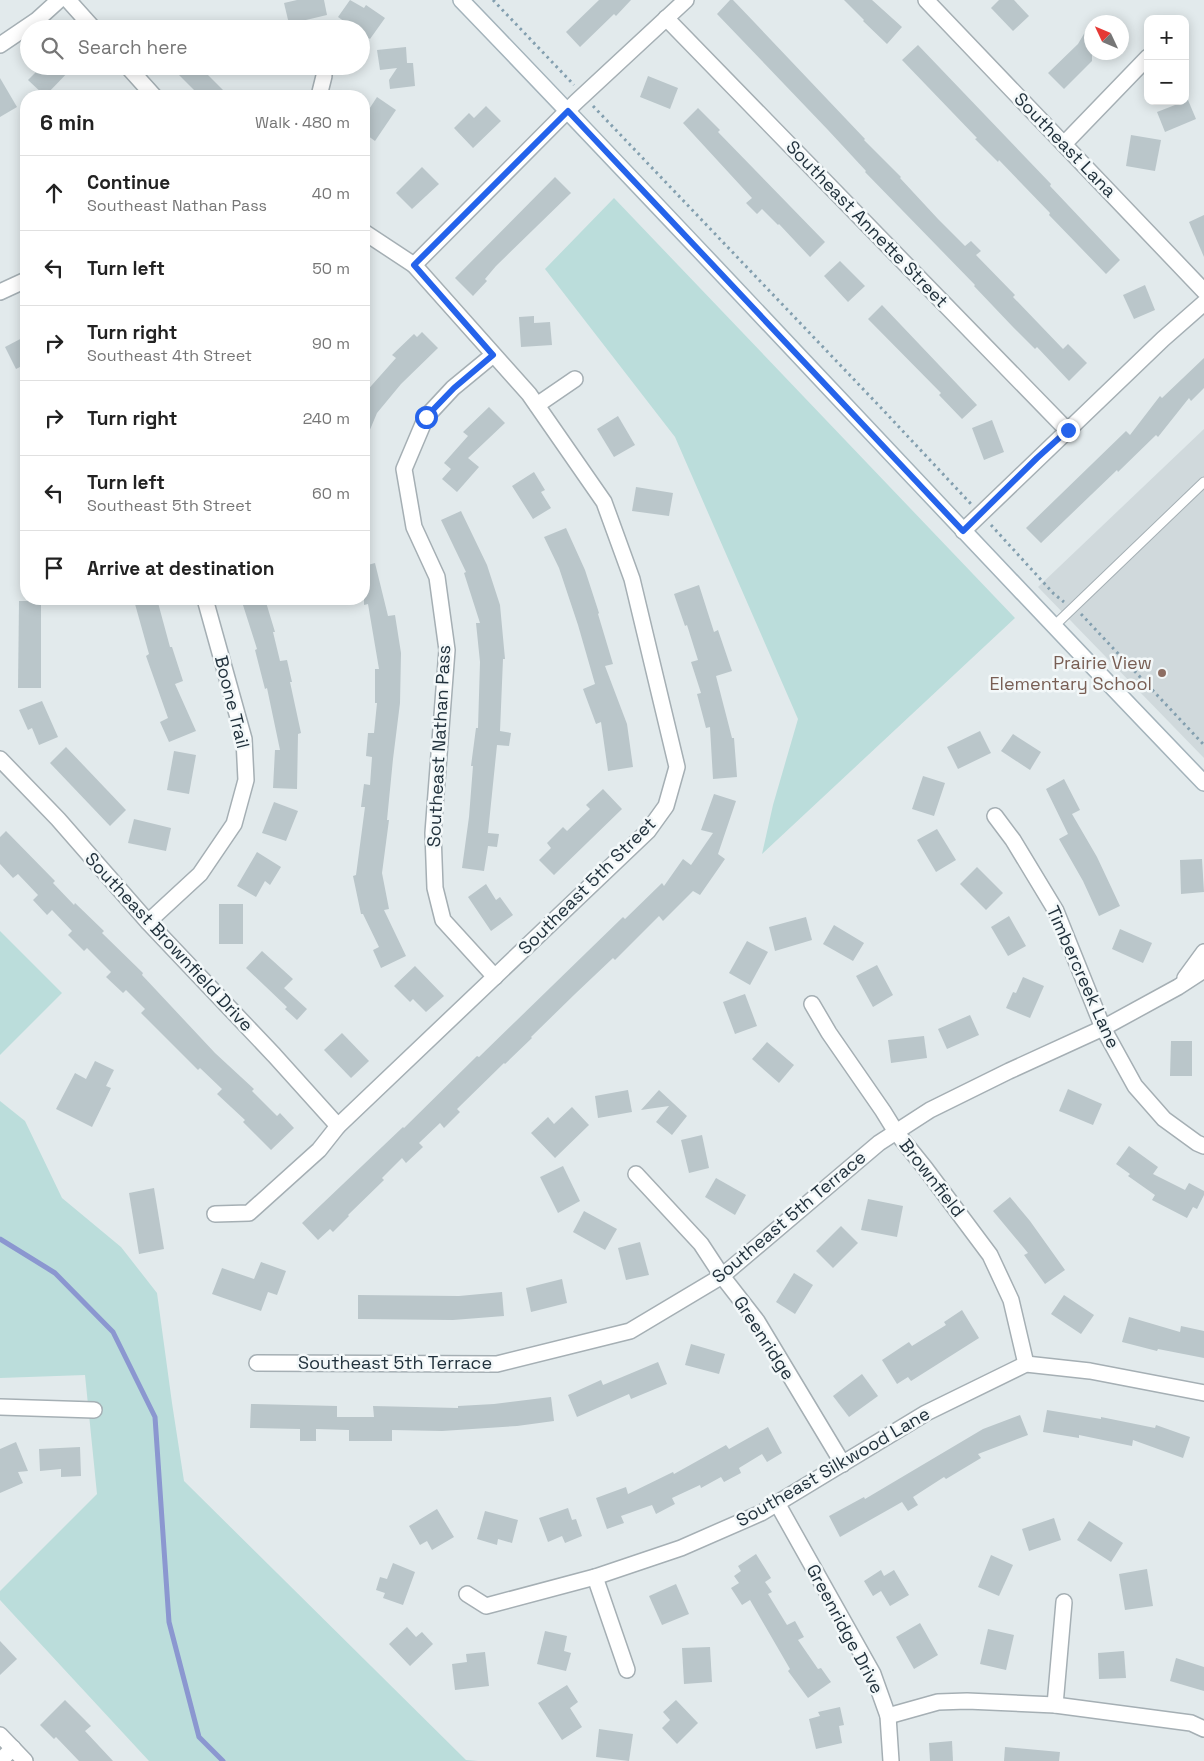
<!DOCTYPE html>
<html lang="en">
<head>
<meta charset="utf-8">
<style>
  body { margin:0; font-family:"Space Grotesk",sans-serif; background:#f6f6f6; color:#222 }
  .controls { position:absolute; right:15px; top:15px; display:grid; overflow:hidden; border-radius:10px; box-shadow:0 2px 12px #0003 }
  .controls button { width:45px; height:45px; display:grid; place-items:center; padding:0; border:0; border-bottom:1px solid #e0e0e0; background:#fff; color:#222; font:25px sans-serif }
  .compass { position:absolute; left:1084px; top:15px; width:45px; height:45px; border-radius:50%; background:#fff; box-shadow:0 2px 12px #0003; rotate:314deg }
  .stop { position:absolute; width:15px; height:15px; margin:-11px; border:4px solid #2563eb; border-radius:50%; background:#fff }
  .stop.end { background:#2563eb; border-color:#fff; box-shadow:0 1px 5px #0008 }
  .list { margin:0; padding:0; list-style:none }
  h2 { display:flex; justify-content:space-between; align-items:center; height:65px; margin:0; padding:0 20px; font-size:21px }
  h2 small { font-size:16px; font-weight:400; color:#767676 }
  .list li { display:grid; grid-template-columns:32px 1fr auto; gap:15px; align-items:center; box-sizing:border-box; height:75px; padding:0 20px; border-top:1px solid #e0e0e0 }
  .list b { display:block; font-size:19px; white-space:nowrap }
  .list p { margin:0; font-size:16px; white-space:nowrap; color:#767676 }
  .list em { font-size:16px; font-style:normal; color:#767676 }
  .icon { flex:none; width:28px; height:28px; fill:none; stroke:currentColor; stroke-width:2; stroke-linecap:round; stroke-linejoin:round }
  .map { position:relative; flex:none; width:1204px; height:1761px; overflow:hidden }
  .search { position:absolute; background:#fff; box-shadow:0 2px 12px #0003; left:20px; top:20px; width:350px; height:55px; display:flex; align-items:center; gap:12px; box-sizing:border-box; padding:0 18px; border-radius:28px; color:#767676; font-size:19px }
  .panel { position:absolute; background:#fff; box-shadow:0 2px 12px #0003; left:20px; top:90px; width:350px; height:515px; border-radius:20px }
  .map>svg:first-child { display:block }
  .built { fill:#d0d9dc }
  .green { fill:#bbdddb }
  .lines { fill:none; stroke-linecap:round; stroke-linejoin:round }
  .stream { stroke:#8b97d0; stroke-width:5 }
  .building { fill:#bac6ca }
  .lane-casing { stroke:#a5afb4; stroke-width:11 }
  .street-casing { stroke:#a5afb4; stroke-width:18 }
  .secondary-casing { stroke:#a4b3bb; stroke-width:18 }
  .path { stroke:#839faf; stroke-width:3; stroke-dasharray:2.5 4; stroke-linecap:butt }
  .lane { stroke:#fff; stroke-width:9 }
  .street { stroke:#fff; stroke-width:15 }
  .secondary { stroke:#fff; stroke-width:15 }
  .route { stroke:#2563eb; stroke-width:6 }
  .education-dot { fill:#8d6e63; stroke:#f3f8f9; stroke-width:2 }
  .labels { text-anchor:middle; stroke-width:5; stroke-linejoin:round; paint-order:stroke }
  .street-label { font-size:18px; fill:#22323d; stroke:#f3f8f9 }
  .education-label { font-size:18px; fill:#785e54; stroke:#f3f8f9; text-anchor:end }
</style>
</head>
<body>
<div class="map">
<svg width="1204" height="1761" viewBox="0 0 1204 1761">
  <rect width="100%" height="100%" fill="#e2eaec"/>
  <polygon class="built" points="1204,429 1204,758 1038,587"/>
  <g class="green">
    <polygon points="614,198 1015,618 762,854 773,805 798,719 675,437 545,269"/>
    <polygon points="0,931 62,993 0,1055"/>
    <polygon points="0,1101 25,1121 62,1198 121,1247 157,1293 172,1403 184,1481 466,1760 478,1761 149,1761 0,1600 0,1591 97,1494 85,1375 0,1378"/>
  </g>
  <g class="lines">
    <polyline class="stream" points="0,1239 55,1273 113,1332 155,1417 169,1622 199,1737 223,1761"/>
  </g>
  <g class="building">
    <polygon points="297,0 324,0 327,15 289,24 284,3"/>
    <polygon points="350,0 364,8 366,5 385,18 370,39 361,33 361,29 355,29 338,17"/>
    <polygon points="599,0 631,0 616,16 614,14 580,47 566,32"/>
    <polygon points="730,0 733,0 755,23 865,139 864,140 901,177 900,178 938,219 965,246 971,241 981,251 976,255 1015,295 1013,297 1063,349 1068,344 1087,363 1069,381 1037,347 1035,349 1012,326 974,286 975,285 865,172 866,171 828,130 717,14"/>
    <polygon points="844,0 872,0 902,27 887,44 863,21 864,20"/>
    <polygon points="999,0 1014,0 1029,16 1013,31 991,8"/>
    <polygon points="1092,20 1092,61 1064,89 1048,73 1078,44"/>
    <polygon points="918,45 1051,184 1050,186 1120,260 1106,274 1049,215 1050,213 999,160 998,162 975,139 977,138 902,60"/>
    <polygon points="406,47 407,63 413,63 415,86 390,89 389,80 397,68 380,70 377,50"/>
    <polygon points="42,66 74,66 45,96 28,80"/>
    <polygon points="170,66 199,66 229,96 200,96"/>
    <polygon points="648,76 678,88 670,109 640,97"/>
    <polygon points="0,78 17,107 0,117"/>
    <polygon points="377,97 396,110 375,141 364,133 364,117"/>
    <polygon points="1188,100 1196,119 1165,132 1157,112"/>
    <polygon points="486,106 501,121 473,148 454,128 469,113 474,118"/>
    <polygon points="698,108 720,130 718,132 825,242 810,257 779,224 778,225 762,209 757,214 746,203 752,198 683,123"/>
    <polygon points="1131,135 1161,140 1155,171 1126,166"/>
    <polygon points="422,167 439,184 412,209 396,193"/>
    <polygon points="555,177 571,193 496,266 485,279 487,281 473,296 455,278"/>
    <polygon points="1204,215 1204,257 1189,222"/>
    <polygon points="840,261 865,286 848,302 824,276"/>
    <polygon points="1145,285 1155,310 1134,319 1123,295"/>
    <polygon points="882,305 977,405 962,419 939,395 941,393 868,319"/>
    <polygon points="534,316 534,323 550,322 552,345 521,347 519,317"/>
    <polygon points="422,332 438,348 401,384 377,413 364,444 364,394 396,358 392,355 414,334 417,337"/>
    <polygon points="26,336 26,364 16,369 5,347"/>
    <polygon points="1204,358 1204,388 1191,401 1189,398 1158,437 1156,435 1118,472 1117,470 1041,543 1026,528 1126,431 1130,435 1160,396 1162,398"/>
    <polygon points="489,407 505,423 468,458 479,467 457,492 442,479 451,469 444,463 468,436 463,432"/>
    <polygon points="618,416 635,445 614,457 597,429"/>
    <polygon points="992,420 1004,452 984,460 972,428"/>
    <polygon points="534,472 545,490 541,492 551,508 533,519 512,486"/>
    <polygon points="636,487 673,493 669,516 632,511"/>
    <polygon points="461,511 487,565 500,605 505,659 503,659 500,731 511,733 509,746 497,745 488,833 499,834 497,847 488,846 484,871 462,868 469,817 473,766 471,766 476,728 478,728 480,662 476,623 480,623 464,573 466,572 441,520"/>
    <polygon points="566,528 585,570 599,613 598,614 613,664 605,666 627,724 633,767 608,771 601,722 596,724 583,689 595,684 578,625 559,568 544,537"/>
    <polygon points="375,563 388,616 395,615 401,653 400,703 393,759 387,820 389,820 382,873 389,909 384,910 406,956 381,968 373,950 379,947 363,914 361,914 353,876 356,875 365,807 361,807 364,784 370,785 372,757 366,756 368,733 374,733 377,703 375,703 375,669 379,669 368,604 364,605 364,566"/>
    <polygon points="699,585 714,632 718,630 732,671 716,676 732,738 734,738 737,777 713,779 710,727 706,728 697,694 701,693 691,662 698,660 687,625 685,626 674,594"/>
    <polygon points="154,599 157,599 170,647 172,647 183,681 175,684 196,731 169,742 160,722 168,718 146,656 149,654 135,604"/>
    <polygon points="253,599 265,599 275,632 273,632 280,661 287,660 292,682 290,682 301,733 298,734 297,789 273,788 275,750 280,750 267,688 265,689 255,650 257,649 242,602"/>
    <polygon points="19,601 41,601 41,688 18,688"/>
    <polygon points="42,701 58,737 39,745 32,728 28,730 19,710"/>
    <polygon points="980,731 991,753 958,769 947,747"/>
    <polygon points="1013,734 1041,752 1030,770 1001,751"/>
    <polygon points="66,747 126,810 110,826 50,763"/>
    <polygon points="174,751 196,755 189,794 167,790"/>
    <polygon points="923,776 945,783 934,816 912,809"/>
    <polygon points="1064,779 1080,810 1072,814 1097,857 1120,906 1099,916 1083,881 1059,839 1068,834 1046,789"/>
    <polygon points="603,789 622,809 554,875 539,860 551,848 547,843 563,827 567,831 590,809 586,805"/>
    <polygon points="714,794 736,801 718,854 725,859 700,895 693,891 663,921 659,916 615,960 613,958 575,994 531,1037 532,1038 505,1064 504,1063 457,1109 460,1112 444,1128 440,1123 419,1143 423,1147 406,1163 402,1158 382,1178 384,1180 348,1215 349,1216 333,1232 330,1229 318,1240 302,1223 403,1127 404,1128 477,1056 479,1057 623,917 625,919 662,883 664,886 683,859 691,865 713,833 701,830"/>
    <polygon points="274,802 298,811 286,841 262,833"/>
    <polygon points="134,819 171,828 166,851 128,843"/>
    <polygon points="937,829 956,860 936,872 917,840"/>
    <polygon points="6,831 55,881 53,883 74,905 75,903 104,931 102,933 143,973 142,975 215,1053 254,1089 252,1091 277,1116 280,1113 294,1128 271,1150 243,1122 245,1120 217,1094 222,1089 200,1068 198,1070 141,1013 145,1009 126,990 123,993 106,977 111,972 87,948 84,951 68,935 72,931 52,910 47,915 33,900 38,895 18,874 13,878 0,864 0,837"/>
    <polygon points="257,852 281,867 270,885 265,881 256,897 237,886"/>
    <polygon points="1202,859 1204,892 1181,894 1180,860"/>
    <polygon points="977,867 1003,893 986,910 960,884"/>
    <polygon points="486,884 496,900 500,897 513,915 491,931 468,897"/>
    <rect x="219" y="904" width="24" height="40"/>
    <polygon points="1009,916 1026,946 1008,956 991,927"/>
    <polygon points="806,917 812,940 775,951 769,927"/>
    <polygon points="834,925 864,943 853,961 823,944"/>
    <polygon points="1120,929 1152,943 1143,963 1112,949"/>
    <polygon points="747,941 768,952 750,985 729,973"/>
    <polygon points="262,951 293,979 284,988 307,1009 297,1020 285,1009 287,1007 246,968"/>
    <polygon points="877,965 893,995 873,1007 856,976"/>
    <polygon points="415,966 444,996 426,1012 413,999 410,1002 394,986"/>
    <polygon points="1023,977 1044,986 1030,1018 1006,1008 1013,992 1016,993"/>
    <polygon points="745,994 757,1026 735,1034 723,1002"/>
    <polygon points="970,1015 979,1035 947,1049 938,1029"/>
    <polygon points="342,1033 369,1061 351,1078 324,1050"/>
    <polygon points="924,1036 927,1058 891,1063 888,1040"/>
    <polygon points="1171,1041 1192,1041 1192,1076 1170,1076"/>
    <polygon points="767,1042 794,1065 779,1083 752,1059"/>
    <polygon points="95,1061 114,1070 106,1086 111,1088 92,1127 56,1109 75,1073 86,1079"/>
    <polygon points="1068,1089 1102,1104 1093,1125 1059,1111"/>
    <polygon points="628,1090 632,1112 598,1118 595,1096"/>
    <polygon points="659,1090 687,1116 672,1135 656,1122 669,1106 641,1110"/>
    <polygon points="572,1107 589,1125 555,1158 531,1133 548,1117 554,1124"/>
    <polygon points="702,1135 709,1168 689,1173 681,1140"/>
    <polygon points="1129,1146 1158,1167 1153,1174 1185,1190 1189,1183 1204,1191 1204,1195 1197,1209 1193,1207 1187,1218 1152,1200 1155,1195 1128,1176 1130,1174 1116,1164"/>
    <polygon points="563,1166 580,1201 558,1213 540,1177"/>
    <polygon points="716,1178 746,1195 735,1215 705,1197"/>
    <polygon points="154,1188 164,1249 139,1254 129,1193"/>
    <polygon points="1010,1197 1030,1221 1065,1270 1045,1284 1024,1255 1028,1253 993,1211"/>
    <polygon points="868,1199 903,1206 897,1237 861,1230"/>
    <polygon points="584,1211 617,1229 605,1250 573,1232"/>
    <polygon points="841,1226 858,1243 833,1268 816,1251"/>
    <polygon points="640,1242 649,1275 626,1280 618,1248"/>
    <polygon points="261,1262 286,1271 277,1295 268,1292 261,1311 212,1294 222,1268 254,1279"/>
    <polygon points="794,1273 813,1285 795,1314 776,1302"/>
    <polygon points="562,1279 567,1303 531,1312 526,1288"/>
    <polygon points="502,1292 504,1316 453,1320 358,1319 358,1295 459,1296"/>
    <polygon points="1064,1295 1094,1315 1081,1334 1051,1314"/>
    <polygon points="962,1310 979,1338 911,1381 908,1377 897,1384 882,1360 909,1342 912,1346 946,1325 944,1322"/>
    <polygon points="1129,1317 1180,1332 1181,1326 1204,1331 1204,1358 1158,1349 1157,1351 1122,1342"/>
    <polygon points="691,1344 725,1354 719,1374 685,1365"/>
    <polygon points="658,1362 667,1384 631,1399 629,1394 577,1417 568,1395 601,1380 603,1385"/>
    <polygon points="862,1374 878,1396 849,1417 833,1396"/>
    <polygon points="551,1397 554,1421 517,1426 442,1431 392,1430 392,1441 349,1441 349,1430 316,1429 316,1441 300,1441 300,1429 250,1428 251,1404 337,1406 337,1417 374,1417 373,1406 458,1408 458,1406 494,1404"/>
    <polygon points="1047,1410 1101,1419 1101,1417 1155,1428 1156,1425 1190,1437 1183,1458 1133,1440 1132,1446 1079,1435 1079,1438 1043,1432"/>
    <polygon points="1020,1415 1028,1435 978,1454 981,1458 946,1479 944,1477 913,1497 918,1505 908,1511 902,1502 840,1537 829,1516 864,1497 865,1499 983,1429"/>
    <polygon points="768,1427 782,1453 767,1462 762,1454 739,1468 741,1473 724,1482 721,1477 701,1488 700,1485 672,1498 675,1504 656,1514 652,1505 621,1516 624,1523 607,1529 596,1498 626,1487 628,1494 673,1472 674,1474 726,1445 729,1449"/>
    <polygon points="16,1442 28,1471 18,1472 23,1483 0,1493 0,1449"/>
    <polygon points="80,1447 81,1476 61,1477 61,1469 40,1471 39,1449"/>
    <polygon points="568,1508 572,1520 576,1519 582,1536 565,1543 562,1536 548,1542 539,1518"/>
    <polygon points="437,1509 454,1537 432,1550 427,1541 420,1545 409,1526"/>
    <polygon points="485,1511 518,1520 512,1543 498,1539 497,1545 477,1539"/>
    <polygon points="1054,1518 1061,1540 1029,1551 1022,1529"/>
    <polygon points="1089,1521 1123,1543 1111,1562 1077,1540"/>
    <polygon points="756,1554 771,1578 765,1582 772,1592 768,1594 787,1625 795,1621 804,1637 798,1640 818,1669 821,1668 831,1682 808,1698 788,1671 790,1669 750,1600 742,1605 731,1588 739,1583 734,1576 741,1571 738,1566"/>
    <polygon points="991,1555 1013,1565 999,1596 978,1587"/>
    <polygon points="393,1563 415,1572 403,1605 383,1598 385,1593 376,1590 380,1577 387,1579"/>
    <polygon points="1147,1569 1153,1606 1125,1610 1119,1574"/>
    <polygon points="881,1570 884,1576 894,1570 909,1595 890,1606 881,1591 873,1596 864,1581"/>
    <polygon points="676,1584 689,1614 662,1625 649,1596"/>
    <polygon points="920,1623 938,1655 914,1669 896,1637"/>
    <polygon points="407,1627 416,1637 422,1632 433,1644 410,1666 389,1644"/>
    <polygon points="988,1629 1014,1635 1006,1670 980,1664"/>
    <polygon points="545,1631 567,1636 564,1651 571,1653 566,1671 537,1664"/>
    <polygon points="0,1641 17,1659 0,1675"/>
    <polygon points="710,1647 712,1682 684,1684 682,1648"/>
    <polygon points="1124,1651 1126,1678 1099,1679 1098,1653"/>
    <polygon points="485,1652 489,1686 455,1690 452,1664 467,1662 466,1654"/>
    <polygon points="1176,1658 1204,1667 1204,1691 1170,1681"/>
    <polygon points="567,1685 578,1702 570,1708 582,1727 562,1740 538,1703"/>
    <polygon points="65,1700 91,1726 85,1731 113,1761 79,1761 56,1737 54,1739 40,1725"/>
    <polygon points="676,1700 698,1723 677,1744 662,1728 670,1720 663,1712"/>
    <polygon points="840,1707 844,1725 839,1726 842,1743 816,1749 809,1719 820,1716 818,1712"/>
    <polygon points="599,1729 633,1734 629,1761 596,1757"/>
    <polygon points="952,1741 953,1761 930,1761 929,1743"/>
    <polygon points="1005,1747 1060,1752 1059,1761 1004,1761"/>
  </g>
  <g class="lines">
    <defs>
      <polyline id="lane" points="1053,627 1204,482"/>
      <g id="street">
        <polyline points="68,0 94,29"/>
        <polyline points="926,0 1204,291"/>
        <polyline points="666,18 1068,431"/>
        <polyline points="0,45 37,20 59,0"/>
        <polyline points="127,66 154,96"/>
        <polyline points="319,96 324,76"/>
        <polyline points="1064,144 1148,57"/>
        <polyline points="414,265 576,102 686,0"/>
        <polyline points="0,292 26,280"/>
        <polyline points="493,355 453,388 426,417 404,469 414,527 437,577 447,650 433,833 435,888 443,920 495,977"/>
        <polyline points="537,405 575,379"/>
        <polyline points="963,531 1163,339 1204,303"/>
        <polyline points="0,759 58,819 148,922 274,1055 338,1126"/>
        <polyline points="995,816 1013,840 1056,911 1103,1028 1135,1086 1164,1119 1197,1143 1204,1146"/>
        <polyline points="148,922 200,874 234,824 246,780 244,739 205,599"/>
        <polyline points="1185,978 1204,952"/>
        <polyline points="812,1004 829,1033 883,1111 896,1132 925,1168 990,1255 1011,1300 1026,1364"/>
        <polyline points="636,1174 701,1244 722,1276 757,1321 843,1464"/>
        <polyline points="215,1214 249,1213 319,1150 338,1126 648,831 666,806 677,767 632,579 604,502 529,394 414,265 364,232"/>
        <polyline points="257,1363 497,1364 630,1331 722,1276 879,1143 930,1110 1009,1071 1103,1028 1178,987 1204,970"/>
        <polyline points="0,1407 94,1410"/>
        <polyline points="777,1503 873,1674 888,1716 891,1761"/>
        <polyline points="595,1577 627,1670"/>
        <polyline points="467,1594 486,1606 595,1577 681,1548 761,1513 926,1413 1026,1364 1090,1371 1204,1393"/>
        <polyline points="1055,1705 1064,1602"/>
        <polyline points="888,1716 938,1702 967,1701 1055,1705 1191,1723 1204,1729"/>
        <polyline points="0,1735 25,1761"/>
        <polyline points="0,1761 13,1748"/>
      </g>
      <path id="secondary" d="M461 0C711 259 954 524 1204 783"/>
    </defs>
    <use href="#lane" class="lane-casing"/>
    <use href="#street" class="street-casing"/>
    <use href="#secondary" class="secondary-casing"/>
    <g class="path">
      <polyline points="493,0 574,85"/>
      <polyline points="593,106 885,412 971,504"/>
      <polyline points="991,525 1054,594 1064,602"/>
      <polyline points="1081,614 1204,745"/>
    </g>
    <use href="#lane" class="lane"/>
    <use href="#street" class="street"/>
    <use href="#secondary" class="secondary"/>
  </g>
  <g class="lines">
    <polyline class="route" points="426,417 454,388 493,355 414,265 568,111 963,531 1037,458 1068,430"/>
  </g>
  <circle class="education-dot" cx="1162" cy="673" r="5"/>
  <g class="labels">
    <g class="street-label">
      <text transform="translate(1065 145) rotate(46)" y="6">Southeast Lana</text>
      <text transform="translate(867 224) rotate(46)" y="6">Southeast Annette Street</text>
      <text transform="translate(232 702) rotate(76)" y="6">Boone Trail</text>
      <text transform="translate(439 746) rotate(-87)" y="6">Southeast Nathan Pass</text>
      <text transform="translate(587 886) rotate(-45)" y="6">Southeast 5th Street</text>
      <text transform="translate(169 942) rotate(47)" y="6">Southeast Brownfield Drive</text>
      <text transform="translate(1083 977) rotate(66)" y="6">Timbercreek Lane</text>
      <text transform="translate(932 1178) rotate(52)" y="6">Brownfield</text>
      <text transform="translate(789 1217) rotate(-40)" y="6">Southeast 5th Terrace</text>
      <text transform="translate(764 1338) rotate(57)" y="6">Greenridge</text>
      <text x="395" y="1369">Southeast 5th Terrace</text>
      <text transform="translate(833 1467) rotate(-30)" y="6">Southeast Silkwood Lane</text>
      <text transform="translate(845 1629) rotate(62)" y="6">Greenridge Drive</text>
    </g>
    <g class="education-label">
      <text x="1152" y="669">Prairie View<tspan x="1152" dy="21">Elementary School</tspan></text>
    </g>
  </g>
</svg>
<div class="controls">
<button>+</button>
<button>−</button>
</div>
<svg class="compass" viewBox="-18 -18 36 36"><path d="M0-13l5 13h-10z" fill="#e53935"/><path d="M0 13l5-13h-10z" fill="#767676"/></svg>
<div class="stop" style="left:426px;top:417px"></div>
<div class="stop end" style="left:1068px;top:430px"></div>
<div class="search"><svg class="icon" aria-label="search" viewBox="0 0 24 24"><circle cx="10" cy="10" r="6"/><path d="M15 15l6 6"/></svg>Search here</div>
<section class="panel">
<h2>6 min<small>Walk · 480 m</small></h2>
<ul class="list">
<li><svg class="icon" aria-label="ahead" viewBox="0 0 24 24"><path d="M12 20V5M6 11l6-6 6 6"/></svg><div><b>Continue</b><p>Southeast Nathan Pass</p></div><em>40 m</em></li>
<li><svg class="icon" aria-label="left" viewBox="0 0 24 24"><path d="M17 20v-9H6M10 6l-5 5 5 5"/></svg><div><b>Turn left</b></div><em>50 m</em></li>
<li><svg class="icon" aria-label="right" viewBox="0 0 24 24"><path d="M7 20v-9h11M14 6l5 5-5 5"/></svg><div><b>Turn right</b><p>Southeast 4th Street</p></div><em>90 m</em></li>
<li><svg class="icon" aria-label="right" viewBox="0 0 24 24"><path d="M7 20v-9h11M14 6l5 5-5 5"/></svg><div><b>Turn right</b></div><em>240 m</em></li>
<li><svg class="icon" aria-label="left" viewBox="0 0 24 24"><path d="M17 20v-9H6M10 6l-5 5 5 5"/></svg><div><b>Turn left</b><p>Southeast 5th Street</p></div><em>60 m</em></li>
<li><svg class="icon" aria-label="arrive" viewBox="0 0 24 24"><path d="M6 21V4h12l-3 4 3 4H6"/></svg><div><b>Arrive at destination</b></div></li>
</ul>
</section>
</div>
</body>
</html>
